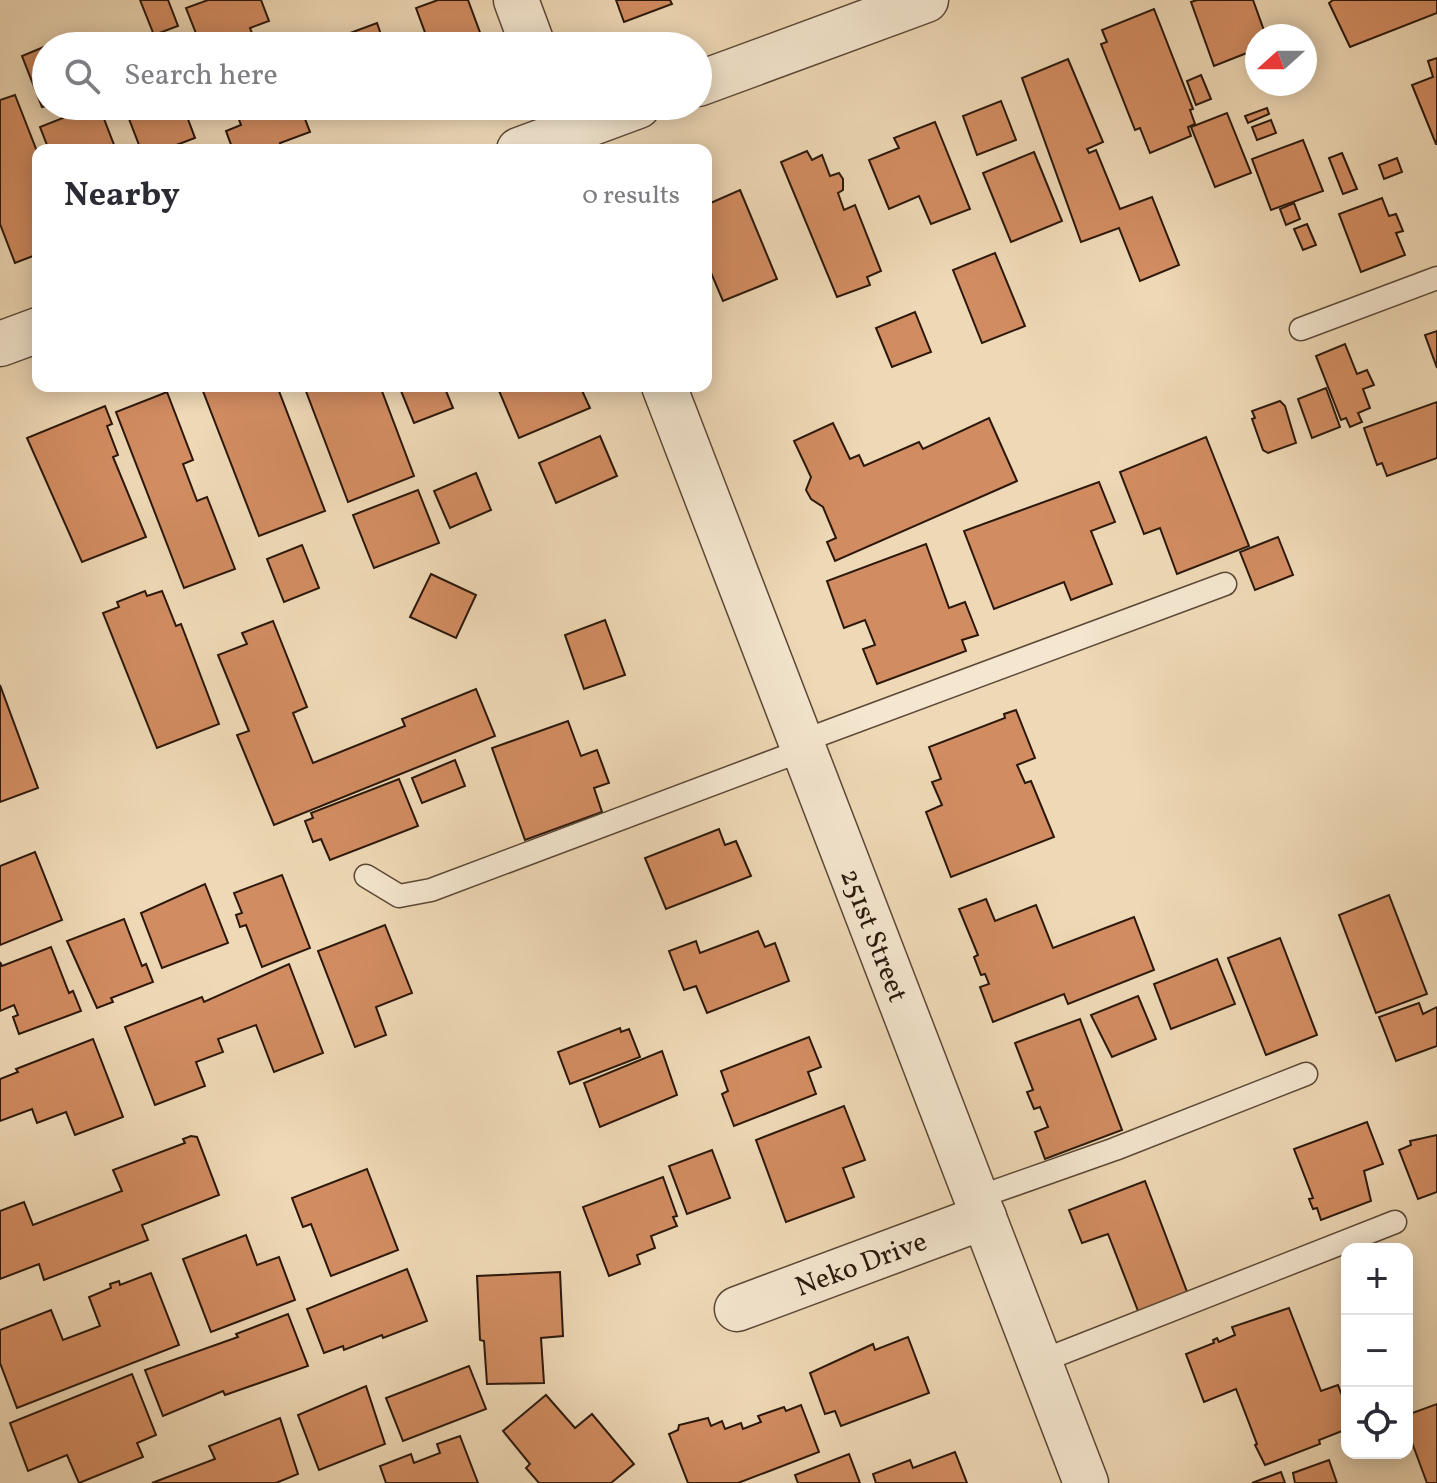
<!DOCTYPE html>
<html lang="en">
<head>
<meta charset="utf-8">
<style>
  body { margin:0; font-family:Vollkorn,serif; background:#f2f2f3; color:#2b2b33 }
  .controls { position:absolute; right:24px; bottom:24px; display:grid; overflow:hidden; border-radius:16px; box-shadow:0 4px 20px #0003 }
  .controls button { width:72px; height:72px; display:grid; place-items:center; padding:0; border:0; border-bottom:2px solid #e1e1e2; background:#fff; color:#2b2b33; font:40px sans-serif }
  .compass { position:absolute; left:1245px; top:24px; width:72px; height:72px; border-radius:50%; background:#fff; box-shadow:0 4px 20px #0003; rotate:249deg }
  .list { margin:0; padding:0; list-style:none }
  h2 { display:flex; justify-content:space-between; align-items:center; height:104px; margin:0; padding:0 32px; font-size:34px }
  h2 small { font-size:26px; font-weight:400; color:#7c7c81 }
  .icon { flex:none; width:44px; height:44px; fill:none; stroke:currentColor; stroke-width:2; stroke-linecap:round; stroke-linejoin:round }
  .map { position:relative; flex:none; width:1437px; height:1483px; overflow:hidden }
  .search { position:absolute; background:#fff; box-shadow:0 4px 20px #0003; left:32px; top:32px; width:680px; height:88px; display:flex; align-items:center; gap:20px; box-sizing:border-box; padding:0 28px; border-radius:44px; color:#7c7c81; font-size:30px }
  .panel { position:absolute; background:#fff; box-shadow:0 4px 20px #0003; left:32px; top:144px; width:680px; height:248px; border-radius:16px }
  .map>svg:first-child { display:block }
  .building { fill:#d28c61; stroke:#2b180b; stroke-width:2 }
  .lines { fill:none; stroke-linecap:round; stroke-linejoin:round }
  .service-casing { stroke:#5c4836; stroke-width:25 }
  .minor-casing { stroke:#5c4836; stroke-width:47 }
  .tertiary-casing { stroke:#5c4836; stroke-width:47 }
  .service { stroke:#f4e6cf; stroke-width:22 }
  .minor { stroke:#f4e6cf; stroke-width:44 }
  .tertiary { stroke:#f4e6cf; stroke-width:44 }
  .labels { text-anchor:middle; stroke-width:7; stroke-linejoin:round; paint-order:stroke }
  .street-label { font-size:28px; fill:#2b180b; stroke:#f4e6cf }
</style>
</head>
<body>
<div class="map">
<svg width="1437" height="1483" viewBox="0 0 1437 1483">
  <rect width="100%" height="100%" fill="#eed8b5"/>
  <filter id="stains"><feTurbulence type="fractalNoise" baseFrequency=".0025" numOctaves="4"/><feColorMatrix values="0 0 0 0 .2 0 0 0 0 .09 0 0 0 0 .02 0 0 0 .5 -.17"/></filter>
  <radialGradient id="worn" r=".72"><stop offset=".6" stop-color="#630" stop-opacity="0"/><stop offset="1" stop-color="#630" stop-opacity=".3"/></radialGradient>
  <g class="building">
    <polygon points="140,0 168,0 178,26 154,35"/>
    <polygon points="208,0 261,0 269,21 250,28 257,46 201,46 186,8"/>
    <polygon points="438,0 468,0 485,46 430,46 416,8"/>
    <polygon points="616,0 670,0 672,4 624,22"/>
    <polygon points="1197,0 1253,0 1266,36 1257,36 1257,49 1214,66 1191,2"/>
    <polygon points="1333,0 1437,0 1437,13 1350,47 1329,3"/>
    <polygon points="1154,9 1193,109 1190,110 1195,124 1188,127 1191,136 1150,153 1140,128 1135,130 1101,44 1107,42 1102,30"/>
    <polygon points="377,23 385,46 315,46"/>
    <polygon points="46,46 46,106 42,107 22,56"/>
    <polygon points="1437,58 1437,144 1436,144 1412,85 1433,77 1428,61"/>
    <polygon points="1068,59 1103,142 1087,149 1089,153 1096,150 1120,209 1152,197 1179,265 1140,281 1119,228 1081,242 1022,78"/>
    <polygon points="1201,75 1211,99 1196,105 1187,81"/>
    <polygon points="15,95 38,154 38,254 15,263 0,224 0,100"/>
    <polygon points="1001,101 1016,140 977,155 963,116"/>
    <polygon points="67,106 75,106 78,113 99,106 116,150 49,150 40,127 63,118 60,109"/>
    <polygon points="124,106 183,106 195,138 163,150 141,150"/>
    <polygon points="234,106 300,106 310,132 280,143 283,150 233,150 226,131 241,125"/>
    <polygon points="1267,108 1269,114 1248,123 1245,116"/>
    <polygon points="1227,113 1251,173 1215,187 1191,127"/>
    <polygon points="1271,120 1276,133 1257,140 1252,127"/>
    <polygon points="935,122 970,209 931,224 919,196 889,209 869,160 899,148 894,138"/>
    <polygon points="1303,140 1323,191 1271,210 1252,159"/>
    <polygon points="807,151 812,160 822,155 830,176 839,173 843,179 843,190 838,193 844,210 855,205 881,271 867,277 870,285 837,297 781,162"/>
    <polygon points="1034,152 1062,221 1011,242 983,173"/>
    <polygon points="1342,153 1357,189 1343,194 1329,158"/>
    <polygon points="1397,158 1402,172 1384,179 1379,165"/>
    <polygon points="740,190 777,279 723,301 706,261 706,205"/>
    <polygon points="1382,198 1389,216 1396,214 1403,231 1396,233 1405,255 1361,272 1339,214"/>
    <polygon points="1294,203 1300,219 1286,225 1280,209"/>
    <polygon points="1307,224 1316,245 1303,250 1294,229"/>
    <polygon points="995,253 1025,326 982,343 953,270"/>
    <polygon points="915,312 931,352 892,367 876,328"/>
    <polygon points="1437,331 1437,368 1425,335"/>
    <polygon points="1345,344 1357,374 1367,370 1374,385 1363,389 1370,408 1358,413 1362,422 1350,427 1346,418 1341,420 1316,356"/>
    <polygon points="201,386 277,386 325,511 259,536"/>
    <polygon points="304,386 380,386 414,476 348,502"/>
    <polygon points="399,386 444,386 453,408 414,423"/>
    <polygon points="497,386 580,386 590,408 519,438"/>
    <polygon points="1326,388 1340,427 1312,438 1298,399"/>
    <polygon points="167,392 193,460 183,464 197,501 207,497 235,569 184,588 116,412"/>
    <polygon points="1280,401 1285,406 1296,443 1268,453 1263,450 1252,419 1255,418 1252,411"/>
    <polygon points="1437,402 1437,458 1387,476 1382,463 1377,465 1364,428"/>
    <polygon points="105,406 112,424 107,426 118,455 113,457 146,537 82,562 27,438"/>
    <polygon points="989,418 1017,481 835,561 827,542 836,538 823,507 811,499 806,490 811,477 794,441 833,423 850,459 859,455 864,466 919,442 923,449"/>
    <polygon points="600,436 617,476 556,503 539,463"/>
    <polygon points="1206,437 1249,546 1177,574 1160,528 1144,534 1120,472"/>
    <polygon points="476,473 491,510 450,528 434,491"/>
    <polygon points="1099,482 1115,522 1091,531 1112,584 1071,600 1064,582 994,609 964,531"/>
    <polygon points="418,490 439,543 374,568 353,515"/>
    <polygon points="1278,537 1293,575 1255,590 1240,552"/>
    <polygon points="926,544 949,608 965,602 978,635 962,640 966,651 877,684 863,649 875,645 865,620 844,628 827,581"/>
    <polygon points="302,545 319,588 284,602 267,559"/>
    <polygon points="431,574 476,595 456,638 410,617"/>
    <polygon points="145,591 147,596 162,591 176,626 181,624 219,724 157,748 103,613 119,607 117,602"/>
    <polygon points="605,620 625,675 584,689 565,635"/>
    <polygon points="273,621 307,707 293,713 313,763 405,726 402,719 476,689 495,736 274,825 237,735 249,731 218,655 247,644 242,633"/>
    <polygon points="0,685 38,788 0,802"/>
    <polygon points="1016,710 1035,758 1017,765 1025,783 1031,781 1054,837 951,877 926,812 942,805 932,782 941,779 929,747 1005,718 1004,714"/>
    <polygon points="568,721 581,756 597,750 609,783 594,788 602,812 525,840 492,748"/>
    <polygon points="455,760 465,786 422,803 412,778"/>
    <polygon points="399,779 418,826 330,860 321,839 313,842 305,821 313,818 311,813"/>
    <polygon points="719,829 725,845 736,841 751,876 666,909 645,858"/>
    <polygon points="35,852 62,920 0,945 0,866"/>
    <polygon points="282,875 310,948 262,967 246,925 240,927 236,915 242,913 234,893"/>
    <polygon points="205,884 228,943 162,968 141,913"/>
    <polygon points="1389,895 1427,994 1376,1013 1339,915"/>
    <polygon points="986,899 995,921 1036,905 1053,948 1134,917 1154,970 1068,1004 1064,994 993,1022 980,987 989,984 985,974 981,975 974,957 978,955 959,909"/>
    <polygon points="124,919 142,966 146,964 153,982 111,998 113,1002 97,1008 67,941"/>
    <polygon points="385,925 412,993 376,1007 386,1035 355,1047 318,951"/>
    <polygon points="758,931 765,947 775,943 789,981 707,1013 696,986 684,990 669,951 696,941 700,953"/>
    <polygon points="1280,938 1317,1035 1266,1055 1228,958"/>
    <polygon points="51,947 69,993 73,991 81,1011 19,1034 13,1017 18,1015 14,1005 0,1011 0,962 2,966"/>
    <polygon points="1217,959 1235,1004 1171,1029 1154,984"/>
    <polygon points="289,964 323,1053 274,1072 256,1025 218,1039 223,1052 196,1062 205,1086 155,1105 125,1027 202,997 204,1002"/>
    <polygon points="1138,996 1156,1039 1112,1057 1091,1015"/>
    <polygon points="1419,1003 1423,1014 1437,1007 1437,1046 1396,1061 1379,1017"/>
    <polygon points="1080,1019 1122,1130 1045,1159 1035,1132 1048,1127 1040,1107 1034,1109 1027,1092 1033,1090 1015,1043"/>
    <polygon points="620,1028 621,1032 629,1029 640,1057 570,1084 558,1052"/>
    <polygon points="809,1037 821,1067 808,1072 816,1094 734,1126 722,1094 728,1091 721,1071"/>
    <polygon points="93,1039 123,1117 75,1135 66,1112 37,1123 32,1109 0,1121 0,1079 18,1072 16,1069"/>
    <polygon points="662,1051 677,1095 600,1127 584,1083"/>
    <polygon points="844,1106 865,1160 843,1168 854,1197 786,1222 756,1140"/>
    <polygon points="1367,1122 1383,1164 1364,1171 1371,1201 1321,1220 1317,1208 1313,1209 1309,1199 1313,1198 1294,1149"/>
    <polygon points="1437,1135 1437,1192 1418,1199 1399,1150 1411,1145 1410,1141"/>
    <polygon points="191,1136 197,1137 219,1195 142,1225 148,1240 44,1280 39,1264 0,1279 0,1211 24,1202 33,1225 122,1191 113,1170 185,1143 183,1139"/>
    <polygon points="712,1150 730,1198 687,1214 669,1166"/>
    <polygon points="367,1169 398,1250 331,1276 311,1224 303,1227 292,1198"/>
    <polygon points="663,1177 677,1216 673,1217 677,1226 651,1236 655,1248 637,1255 640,1264 609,1276 583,1207"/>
    <polygon points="1145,1181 1189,1297 1140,1316 1108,1234 1082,1243 1069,1210"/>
    <polygon points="246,1235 257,1265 279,1257 295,1300 211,1332 183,1259"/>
    <polygon points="407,1269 427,1321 383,1338 382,1335 344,1350 343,1346 324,1353 307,1309"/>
    <polygon points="560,1272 563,1336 541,1338 544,1383 487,1384 484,1341 480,1340 477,1276"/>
    <polygon points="151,1273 179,1345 17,1408 0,1363 0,1330 51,1310 63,1340 100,1326 89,1297 111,1288 110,1284 119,1281 120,1285"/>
    <polygon points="1289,1308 1321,1391 1338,1385 1344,1401 1347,1400 1347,1429 1319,1440 1320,1444 1265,1465 1255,1445 1257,1444 1236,1389 1204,1402 1186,1354 1214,1343 1213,1340 1217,1338 1219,1342 1235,1335 1232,1327"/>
    <polygon points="288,1314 308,1366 225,1395 223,1391 163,1416 145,1370 238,1337 236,1334"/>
    <polygon points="908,1337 929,1393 841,1426 835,1411 825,1414 810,1373 873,1344 875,1350"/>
    <polygon points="469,1366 486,1409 403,1441 386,1398"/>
    <polygon points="132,1374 156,1435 137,1443 143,1457 79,1483 67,1455 28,1471 10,1423"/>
    <polygon points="366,1386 385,1444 319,1470 298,1415"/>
    <polygon points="546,1395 575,1428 592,1414 634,1464 611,1483 539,1483 526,1468 530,1464 503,1431"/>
    <polygon points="1437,1404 1437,1483 1427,1483 1407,1429 1407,1415"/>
    <polygon points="801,1405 819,1452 738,1483 688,1483 669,1434 678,1430 679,1425 708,1418 711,1426 722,1421 725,1429 741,1423 743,1429 761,1422 758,1416 784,1407 786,1411"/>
    <polygon points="280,1418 298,1474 276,1483 152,1483 215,1459 209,1446"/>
    <polygon points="460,1436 478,1483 386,1483 380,1466 411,1454 414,1463 440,1453 437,1444"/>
    <polygon points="955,1452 967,1483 876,1483 873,1474 910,1460 913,1468"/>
    <polygon points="849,1454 860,1483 798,1483 795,1475"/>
    <polygon points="1329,1460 1337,1483 1295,1483 1293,1473"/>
    <polygon points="1281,1472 1285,1483 1252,1483"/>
  </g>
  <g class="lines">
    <defs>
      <g id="service">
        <polyline points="1301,329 1437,278"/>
        <polyline points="800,742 1225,584"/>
        <polyline points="366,876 399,896 431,890 803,750"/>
        <polyline points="976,1198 1115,1149 1306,1074"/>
        <polyline points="1039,1362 1395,1222"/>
      </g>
      <g id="minor">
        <polyline points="516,0 533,46"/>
        <path id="s1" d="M664 386 1086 1483"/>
        <path id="s2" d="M737 1309 984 1217"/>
      </g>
      <g id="tertiary">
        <polyline points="698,84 926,0"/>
        <polyline points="519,150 638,106"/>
        <polyline points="0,344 38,330"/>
      </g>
    </defs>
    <use href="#service" class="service-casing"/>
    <use href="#minor" class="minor-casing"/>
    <use href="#tertiary" class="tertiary-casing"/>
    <use href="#service" class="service"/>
    <use href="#minor" class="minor"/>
    <use href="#tertiary" class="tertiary"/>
  </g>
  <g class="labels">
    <g class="street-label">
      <text dy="10" stroke="none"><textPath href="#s1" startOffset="588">251st Street</textPath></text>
      <text dy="10" stroke="none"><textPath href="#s2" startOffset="132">Neko Drive</textPath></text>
    </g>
  </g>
  <rect width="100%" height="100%" filter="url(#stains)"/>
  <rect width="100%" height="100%" fill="url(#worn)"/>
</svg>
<div class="controls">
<button>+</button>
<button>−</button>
<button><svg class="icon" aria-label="locate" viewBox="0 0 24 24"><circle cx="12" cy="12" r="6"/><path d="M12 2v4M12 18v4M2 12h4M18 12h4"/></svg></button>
</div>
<svg class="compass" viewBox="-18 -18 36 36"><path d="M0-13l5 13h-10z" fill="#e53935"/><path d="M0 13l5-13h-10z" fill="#7c7c81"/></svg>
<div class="search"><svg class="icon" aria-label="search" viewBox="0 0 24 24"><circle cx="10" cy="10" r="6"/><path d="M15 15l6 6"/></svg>Search here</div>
<section class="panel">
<h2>Nearby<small>0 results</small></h2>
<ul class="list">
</ul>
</section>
</div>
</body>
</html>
